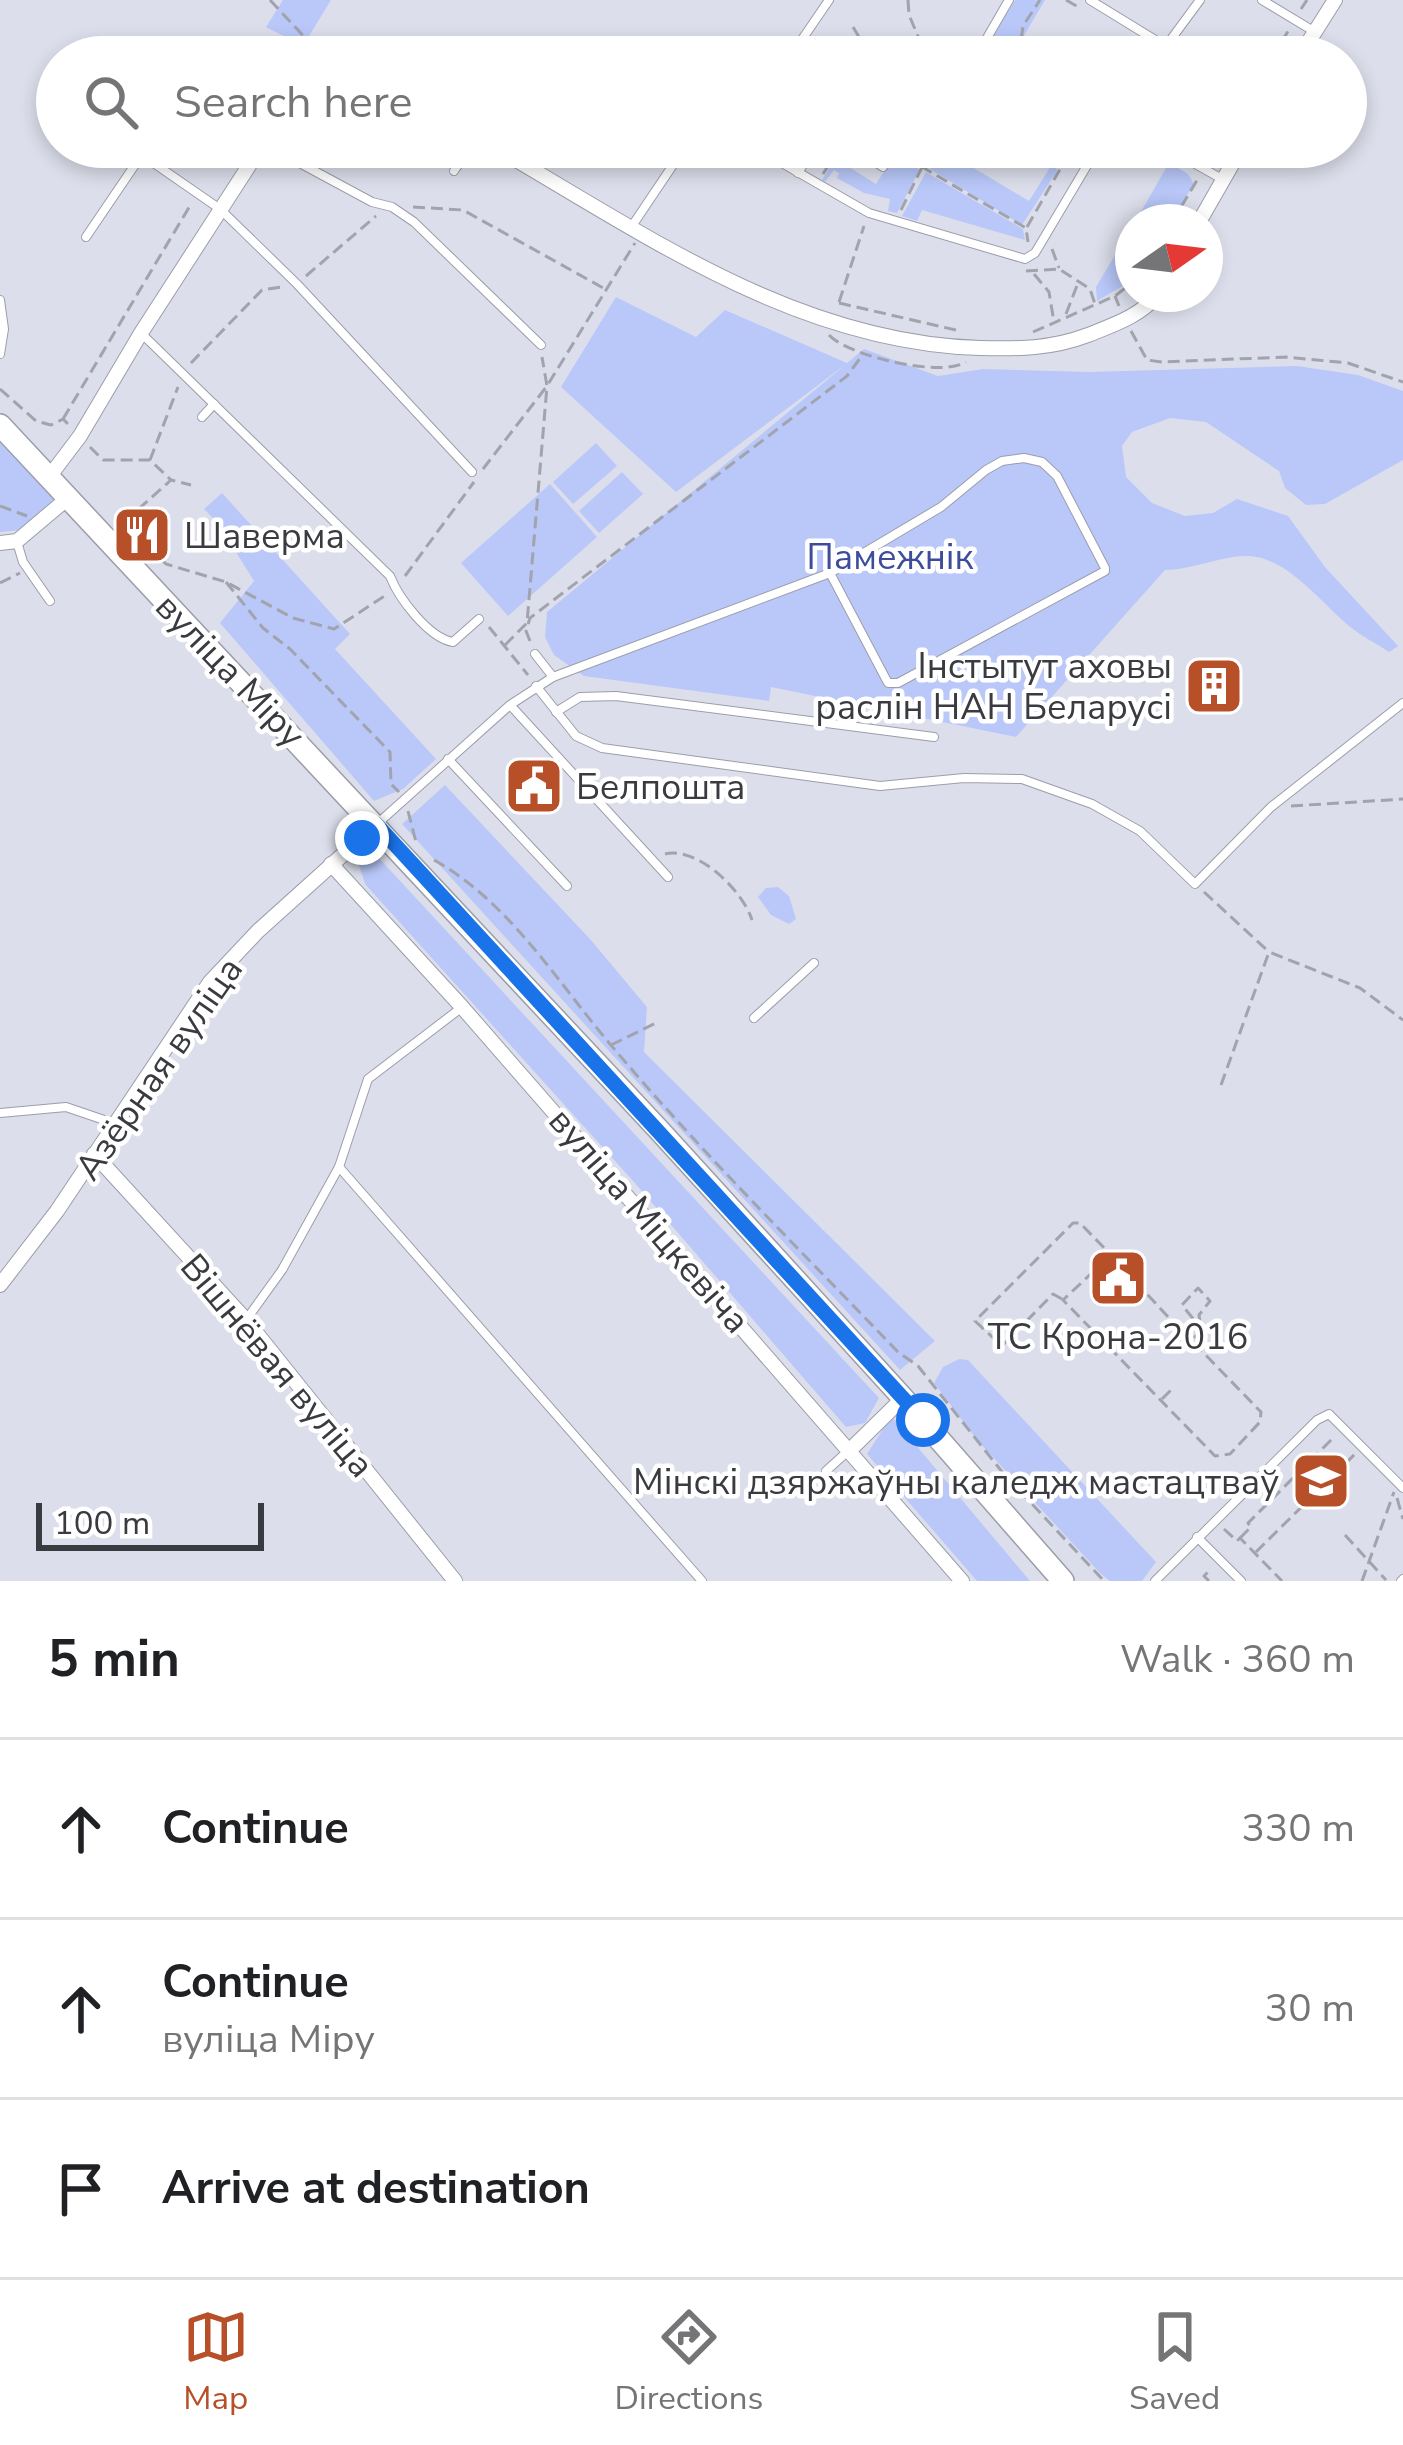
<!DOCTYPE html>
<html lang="en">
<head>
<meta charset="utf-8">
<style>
  body { margin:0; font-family:"Nunito Sans",sans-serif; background:#f2f2f2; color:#202124 }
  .compass { position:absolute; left:1115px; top:204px; width:108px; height:108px; border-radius:50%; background:#fff; box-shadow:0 6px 18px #0003; rotate:76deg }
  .scale { position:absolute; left:36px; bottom:30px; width:228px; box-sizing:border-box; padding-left:12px; border:6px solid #3a3b40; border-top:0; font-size:33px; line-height:42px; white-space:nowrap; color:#3a3b40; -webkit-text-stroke:9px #fff; paint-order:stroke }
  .stop { position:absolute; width:36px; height:36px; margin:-27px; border:9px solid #1a73e8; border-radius:50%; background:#fff }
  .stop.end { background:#1a73e8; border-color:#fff; box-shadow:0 3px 12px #0008 }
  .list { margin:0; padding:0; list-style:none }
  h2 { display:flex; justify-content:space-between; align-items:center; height:156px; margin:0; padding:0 48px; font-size:51px }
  h2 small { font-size:39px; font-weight:400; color:#757577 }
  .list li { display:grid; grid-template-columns:78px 1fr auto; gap:36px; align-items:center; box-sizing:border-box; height:180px; padding:0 48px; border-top:3px solid #e0e0e0 }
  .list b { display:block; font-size:45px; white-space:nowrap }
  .list p { margin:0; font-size:39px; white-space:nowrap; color:#757577 }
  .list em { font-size:39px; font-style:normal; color:#757577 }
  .icon { flex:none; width:66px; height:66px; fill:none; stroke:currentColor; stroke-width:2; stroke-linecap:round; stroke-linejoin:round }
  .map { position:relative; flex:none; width:1403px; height:1581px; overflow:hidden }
  .search { position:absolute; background:#fff; box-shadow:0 6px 18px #0003; left:36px; right:36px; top:36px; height:132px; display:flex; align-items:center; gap:30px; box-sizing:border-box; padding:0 42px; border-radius:66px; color:#757577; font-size:45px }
  .sheet { height:696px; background:#fff }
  nav { display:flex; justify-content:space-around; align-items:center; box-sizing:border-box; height:168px; border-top:3px solid #e0e0e0; background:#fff; font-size:33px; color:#757577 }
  nav a { display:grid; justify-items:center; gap:6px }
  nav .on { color:#b75028 }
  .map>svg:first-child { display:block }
  .green { fill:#b9c8f9 }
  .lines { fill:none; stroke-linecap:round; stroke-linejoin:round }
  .lane-casing { stroke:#9b9ea9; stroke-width:10 }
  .street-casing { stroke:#9b9ea9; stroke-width:16 }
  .secondary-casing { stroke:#9b9ea9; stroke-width:24 }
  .path { stroke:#a1a3ad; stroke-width:3; stroke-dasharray:12 6; stroke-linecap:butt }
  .lane { stroke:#fff; stroke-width:8 }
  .street { stroke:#fff; stroke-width:14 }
  .secondary { stroke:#fff; stroke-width:21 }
  .route { stroke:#1a73e8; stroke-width:15 }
  .labels { text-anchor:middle; stroke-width:9; stroke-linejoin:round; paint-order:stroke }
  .poi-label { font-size:36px; fill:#3a3b40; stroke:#fff; text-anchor:start }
  .park-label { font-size:36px; fill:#3e4d9b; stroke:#fff }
  .street-label { font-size:36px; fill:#3a3b40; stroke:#fff }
</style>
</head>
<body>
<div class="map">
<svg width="1403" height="1581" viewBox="0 0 1403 1581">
  <rect width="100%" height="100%" fill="#dcdfeb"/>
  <g class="green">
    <polygon points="283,0 331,0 303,46 266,27"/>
    <polygon points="1015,0 1045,0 1022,39 1050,57 980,57"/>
    <polygon points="899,147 914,147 913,159 919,171 897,213 888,211 890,199 864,193 837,178 839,173 834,170 825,182 822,180 841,149 838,160 876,184"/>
    <polygon points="935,147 956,147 952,155 1029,201 1054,161 1057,171 1022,225 930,169"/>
    <polygon points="1109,147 1142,147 1188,174 1194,184 1170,222 1135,222 1166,168 1133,148 1124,161 1107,150"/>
    <polygon points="926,172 1023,229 1025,240 922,210 917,221 902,216"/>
    <polygon points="1133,225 1133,280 1097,301 1096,287"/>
    <path d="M616 297 696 337 725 310 847 363 864 349 938 376 983 369 1089 372 1297 366 1358 375 1403 391V460L1325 504 1306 505 1285 488 1279 471 1206 422 1170 418 1132 432 1122 446 1126 477 1152 503 1185 516 1213 513 1237 499 1288 516 1325 567 1398 646 1389 652C1376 643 1361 636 1349 626 1321 603 1288 558 1249 556 1222 555 1193 570 1165 570L1016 737 771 687 769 701 584 676 554 655 545 637 547 612 845 365 676 492 561 387Z"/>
    <polygon points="0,432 70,506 44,528 0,532"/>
    <polygon points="596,443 617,466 573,504 553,482"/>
    <polygon points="622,472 643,494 599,533 579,511"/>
    <polygon points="550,484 597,537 508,616 461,563"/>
    <polygon points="222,493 350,634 335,649 436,759 403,789 374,801 220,623 254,581 218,523 204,509"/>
    <polygon points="445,785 590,939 647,1007 644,1052 935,1341 900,1370 402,824"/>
    <polygon points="371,854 377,856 879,1398 865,1423 846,1427 634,1182 365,884 359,865"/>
    <polygon points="778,887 789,896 796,919 789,924 771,915 758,897 766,888"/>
    <polygon points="959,1359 968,1360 1156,1562 1142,1581 1110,1581 1100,1573 977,1440 934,1383 943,1367"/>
    <polygon points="894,1419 1030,1581 977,1581 867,1454 886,1424"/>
  </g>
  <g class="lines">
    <defs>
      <g id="lane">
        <polyline points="1090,0 1165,46"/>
        <polyline points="1262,0 1315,32"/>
        <polyline points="790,57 829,0"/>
        <polyline points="896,57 914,52 932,57"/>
        <polyline points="976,57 1009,0"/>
        <polyline points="1158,57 1200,0"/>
        <polyline points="270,147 372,202 392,207 414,222 541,345"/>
        <polyline points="754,147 869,213 1025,259 1035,253 1098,147"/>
        <polyline points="852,147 883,167"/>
        <polyline points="1071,147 1090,158"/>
        <polyline points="1165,147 1222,179"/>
        <polyline points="142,155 220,209 297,284 472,472"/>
        <polyline points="454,171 470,147"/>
        <polyline points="798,173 814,147"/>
        <polyline points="632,226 685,147"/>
        <polyline points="86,237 147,147"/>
        <polyline points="0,300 4,329 0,354"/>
        <path d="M142 334 390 576C399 599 429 638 453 642L479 619"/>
        <polyline points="202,417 214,404"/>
        <polyline points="17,542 23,562 50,601"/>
        <polyline points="535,654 553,677"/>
        <polyline points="536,686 576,736 602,748 880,786 964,778 1022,779 1092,804 1140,831 1195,884 1271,807 1403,703"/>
        <polyline points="511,706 668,877"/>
        <polyline points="556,712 580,697 616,696 934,737"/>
        <polyline points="448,759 567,886"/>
        <polyline points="377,824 510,705 553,677 830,573 888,683 898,683 1105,571 1105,568 1057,476 1042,462 1024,458 1002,461 986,470 941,507 830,573"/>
        <polyline points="754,1018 814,963"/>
        <polyline points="0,1113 66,1107 113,1123"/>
        <polyline points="339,1167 702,1581"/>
        <polyline points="246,1320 282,1270 339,1167 368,1079 461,1008"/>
        <polyline points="826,1471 847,1452"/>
        <polyline points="1197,1537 1241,1581"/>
        <polyline points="1155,1581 1317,1420 1329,1414 1403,1488"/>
        <polyline points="1401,1581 1403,1579"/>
      </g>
      <g id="street">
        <polyline points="318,57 320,54 327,57"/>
        <polyline points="1299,57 1335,0"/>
        <path d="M494 147C646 235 798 343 980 348 1018 349 1051 349 1088 335 1113 325 1141 316 1158 294"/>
        <polyline points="1199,222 1242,147"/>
        <polyline points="49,477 80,436 141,333 261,147"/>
        <polyline points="0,543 17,541 68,498"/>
        <polyline points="331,864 462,1007 962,1581"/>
        <polyline points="94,1154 246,1320 455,1581"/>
        <polyline points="0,1285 57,1211 210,982 258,931 377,824"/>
        <polyline points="851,1449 903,1398"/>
      </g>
      <polyline id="secondary" points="0,425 659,1130 903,1398 1063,1581"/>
    </defs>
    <use href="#lane" class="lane-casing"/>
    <use href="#street" class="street-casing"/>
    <use href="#secondary" class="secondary-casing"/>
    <g class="path">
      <polyline points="270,0 311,44"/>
      <polyline points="908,0 909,15 920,41"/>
      <polyline points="1066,0 1080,8"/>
      <polyline points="1301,9 1307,0"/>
      <polyline points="853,27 871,57"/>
      <polyline points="1019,57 1023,26 1040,0"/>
      <polyline points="1272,57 1290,28"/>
      <polyline points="1042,147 1071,165"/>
      <polyline points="921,149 918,159 924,168 1026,228 1028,242"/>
      <polyline points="693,155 726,147"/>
      <polyline points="1211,159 1218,147"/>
      <polyline points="823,174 840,147"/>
      <polyline points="413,207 463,210 605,289"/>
      <polyline points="901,210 932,147"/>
      <polyline points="1172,222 1199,177"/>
      <polyline points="1027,227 1067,157"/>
      <polyline points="1052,249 1059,268"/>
      <polyline points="1026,271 1059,269 1090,289 1095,304"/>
      <polyline points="1034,274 1049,292 1054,322"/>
      <polyline points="306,276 376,216"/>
      <polyline points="1115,296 1119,306"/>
      <polyline points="839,302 864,226"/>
      <polyline points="839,303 960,331"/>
      <polyline points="1066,314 1078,283"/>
      <polyline points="1131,331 1147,360 1162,362 1286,357 1348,363 1403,382"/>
      <polyline points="1033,332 1115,296 1133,282"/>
      <path d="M829 335C848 356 941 378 966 362"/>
      <polyline points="191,363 262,290 282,287"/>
      <polyline points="0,389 36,421 51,425 63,419 71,427"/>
      <polyline points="63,419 191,204"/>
      <polyline points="90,447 103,460 150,460 171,480"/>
      <polyline points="150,460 178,387"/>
      <polyline points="483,469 547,386 635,243"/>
      <polyline points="0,506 27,516"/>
      <polyline points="125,521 171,480 191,485"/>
      <polyline points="124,522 166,564 226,582 293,618 334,629 386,595"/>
      <polyline points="405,576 474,482"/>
      <polyline points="226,582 263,628 290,649 390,752 391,784 399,792"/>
      <polyline points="0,583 20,573"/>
      <polyline points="489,627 528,675"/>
      <polyline points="530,641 526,631 530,618 847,376 864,353"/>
      <polyline points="505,645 527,623 547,386 542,357"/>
      <polyline points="1291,806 1403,799"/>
      <polyline points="408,811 416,842"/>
      <path d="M665 854C698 846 743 891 752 920"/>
      <path d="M434 860C509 902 556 980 610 1044 700 1151 801 1251 898 1352L918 1366 1003 1473 1104 1581"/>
      <polyline points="1204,892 1268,951"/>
      <polyline points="611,1045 656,1023"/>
      <polyline points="1221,1085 1269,952 1360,988 1403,1020"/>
      <polygon points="1111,1255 1183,1333 1195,1321 1182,1305 1198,1288 1210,1301 1199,1315 1201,1329 1192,1341 1261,1412 1260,1422 1230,1454 1215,1456 1063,1300"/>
      <polyline points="1062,1299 1053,1294 1002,1346 975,1321 1073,1223 1080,1223 1110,1254"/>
      <polyline points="1162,1399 1173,1388"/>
      <polyline points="1397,1498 1403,1519"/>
      <polyline points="1224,1529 1237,1541 1240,1538 1282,1581"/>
      <polyline points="1345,1535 1386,1580"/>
      <polyline points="1240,1538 1251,1527 1248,1523 1334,1437"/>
      <polyline points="1256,1552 1355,1454"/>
      <polyline points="1209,1581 1204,1576 1210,1570"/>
      <polyline points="1362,1581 1394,1492"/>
    </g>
    <use href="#lane" class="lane"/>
    <use href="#street" class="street"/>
    <use href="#secondary" class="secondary"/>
  </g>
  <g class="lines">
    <polyline class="route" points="362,838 376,824 923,1420"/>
  </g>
  <defs>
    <symbol id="restaurant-square" viewBox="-11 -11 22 22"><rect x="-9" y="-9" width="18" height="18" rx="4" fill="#b75028" stroke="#fff"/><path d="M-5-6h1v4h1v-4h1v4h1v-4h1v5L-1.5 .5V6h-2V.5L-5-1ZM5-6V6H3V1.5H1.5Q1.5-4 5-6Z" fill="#fff"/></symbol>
    <symbol id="building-square" viewBox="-11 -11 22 22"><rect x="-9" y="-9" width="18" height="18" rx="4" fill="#b75028" stroke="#fff"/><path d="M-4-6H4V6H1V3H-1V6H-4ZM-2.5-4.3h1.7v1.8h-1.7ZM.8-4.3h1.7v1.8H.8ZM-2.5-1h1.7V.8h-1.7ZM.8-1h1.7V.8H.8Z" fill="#fff"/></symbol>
    <symbol id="civic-square" viewBox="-11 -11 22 22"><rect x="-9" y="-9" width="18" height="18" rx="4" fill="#b75028" stroke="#fff"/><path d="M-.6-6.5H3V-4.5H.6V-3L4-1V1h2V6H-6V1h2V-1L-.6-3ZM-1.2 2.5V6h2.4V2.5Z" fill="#fff"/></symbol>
    <symbol id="university-square" viewBox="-11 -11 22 22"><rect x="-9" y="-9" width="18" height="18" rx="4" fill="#b75028" stroke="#fff"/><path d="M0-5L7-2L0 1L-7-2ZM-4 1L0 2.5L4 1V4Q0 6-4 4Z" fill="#fff"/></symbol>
  </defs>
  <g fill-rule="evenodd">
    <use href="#restaurant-square" x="109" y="502" width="66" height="66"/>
    <use href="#building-square" x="1181" y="653" width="66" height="66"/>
    <use href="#civic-square" x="501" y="753" width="66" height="66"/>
    <use href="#civic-square" x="1085" y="1245" width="66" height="66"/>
    <use href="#university-square" x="1288" y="1448" width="66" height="66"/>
  </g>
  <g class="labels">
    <g class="poi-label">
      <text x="184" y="548">Шаверма</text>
      <text x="1172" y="678" text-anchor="end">Інстытут аховы<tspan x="1172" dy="41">раслін НАН Беларусі</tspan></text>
      <text x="576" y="799">Белпошта</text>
      <text x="1118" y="1349" text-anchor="middle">ТС Крона-2016</text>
      <text x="1279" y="1494" text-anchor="end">Мінскі дзяржаўны каледж мастацтваў</text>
    </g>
    <g class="park-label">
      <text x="890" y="569">Памежнік</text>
    </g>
    <g class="street-label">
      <text transform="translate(231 670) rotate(46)" y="13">вуліца Міру</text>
      <text transform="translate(158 1068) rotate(-55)" y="13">Азёрная вуліца</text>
      <text transform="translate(650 1220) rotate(49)" y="13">вуліца Міцкевіча</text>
      <text transform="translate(278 1365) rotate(50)" y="13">Вішнёвая вуліца</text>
    </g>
  </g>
</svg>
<svg class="compass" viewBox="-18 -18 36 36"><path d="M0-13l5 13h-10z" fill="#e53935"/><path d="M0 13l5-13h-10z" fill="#757577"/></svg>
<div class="scale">100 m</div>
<div class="stop" style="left:923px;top:1420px"></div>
<div class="stop end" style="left:362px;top:838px"></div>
<div class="search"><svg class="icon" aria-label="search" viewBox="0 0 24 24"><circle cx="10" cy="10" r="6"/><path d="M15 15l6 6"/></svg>Search here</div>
</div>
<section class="sheet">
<h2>5 min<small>Walk · 360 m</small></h2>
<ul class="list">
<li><svg class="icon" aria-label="ahead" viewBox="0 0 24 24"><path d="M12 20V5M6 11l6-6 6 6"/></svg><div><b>Continue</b></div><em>330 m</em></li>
<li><svg class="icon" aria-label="ahead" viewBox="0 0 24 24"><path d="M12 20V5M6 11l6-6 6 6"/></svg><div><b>Continue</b><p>вуліца Міру</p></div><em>30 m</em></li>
<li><svg class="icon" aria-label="arrive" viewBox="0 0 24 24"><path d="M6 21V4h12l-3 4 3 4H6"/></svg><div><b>Arrive at destination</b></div></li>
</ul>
</section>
<nav>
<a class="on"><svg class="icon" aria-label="map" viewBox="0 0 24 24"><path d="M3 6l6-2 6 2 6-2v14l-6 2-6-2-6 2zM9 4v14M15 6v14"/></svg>Map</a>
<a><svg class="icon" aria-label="directions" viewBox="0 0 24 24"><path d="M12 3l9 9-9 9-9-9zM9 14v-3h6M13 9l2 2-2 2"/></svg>Directions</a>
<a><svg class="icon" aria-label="saved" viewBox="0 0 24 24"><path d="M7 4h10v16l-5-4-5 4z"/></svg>Saved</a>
</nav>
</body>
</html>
